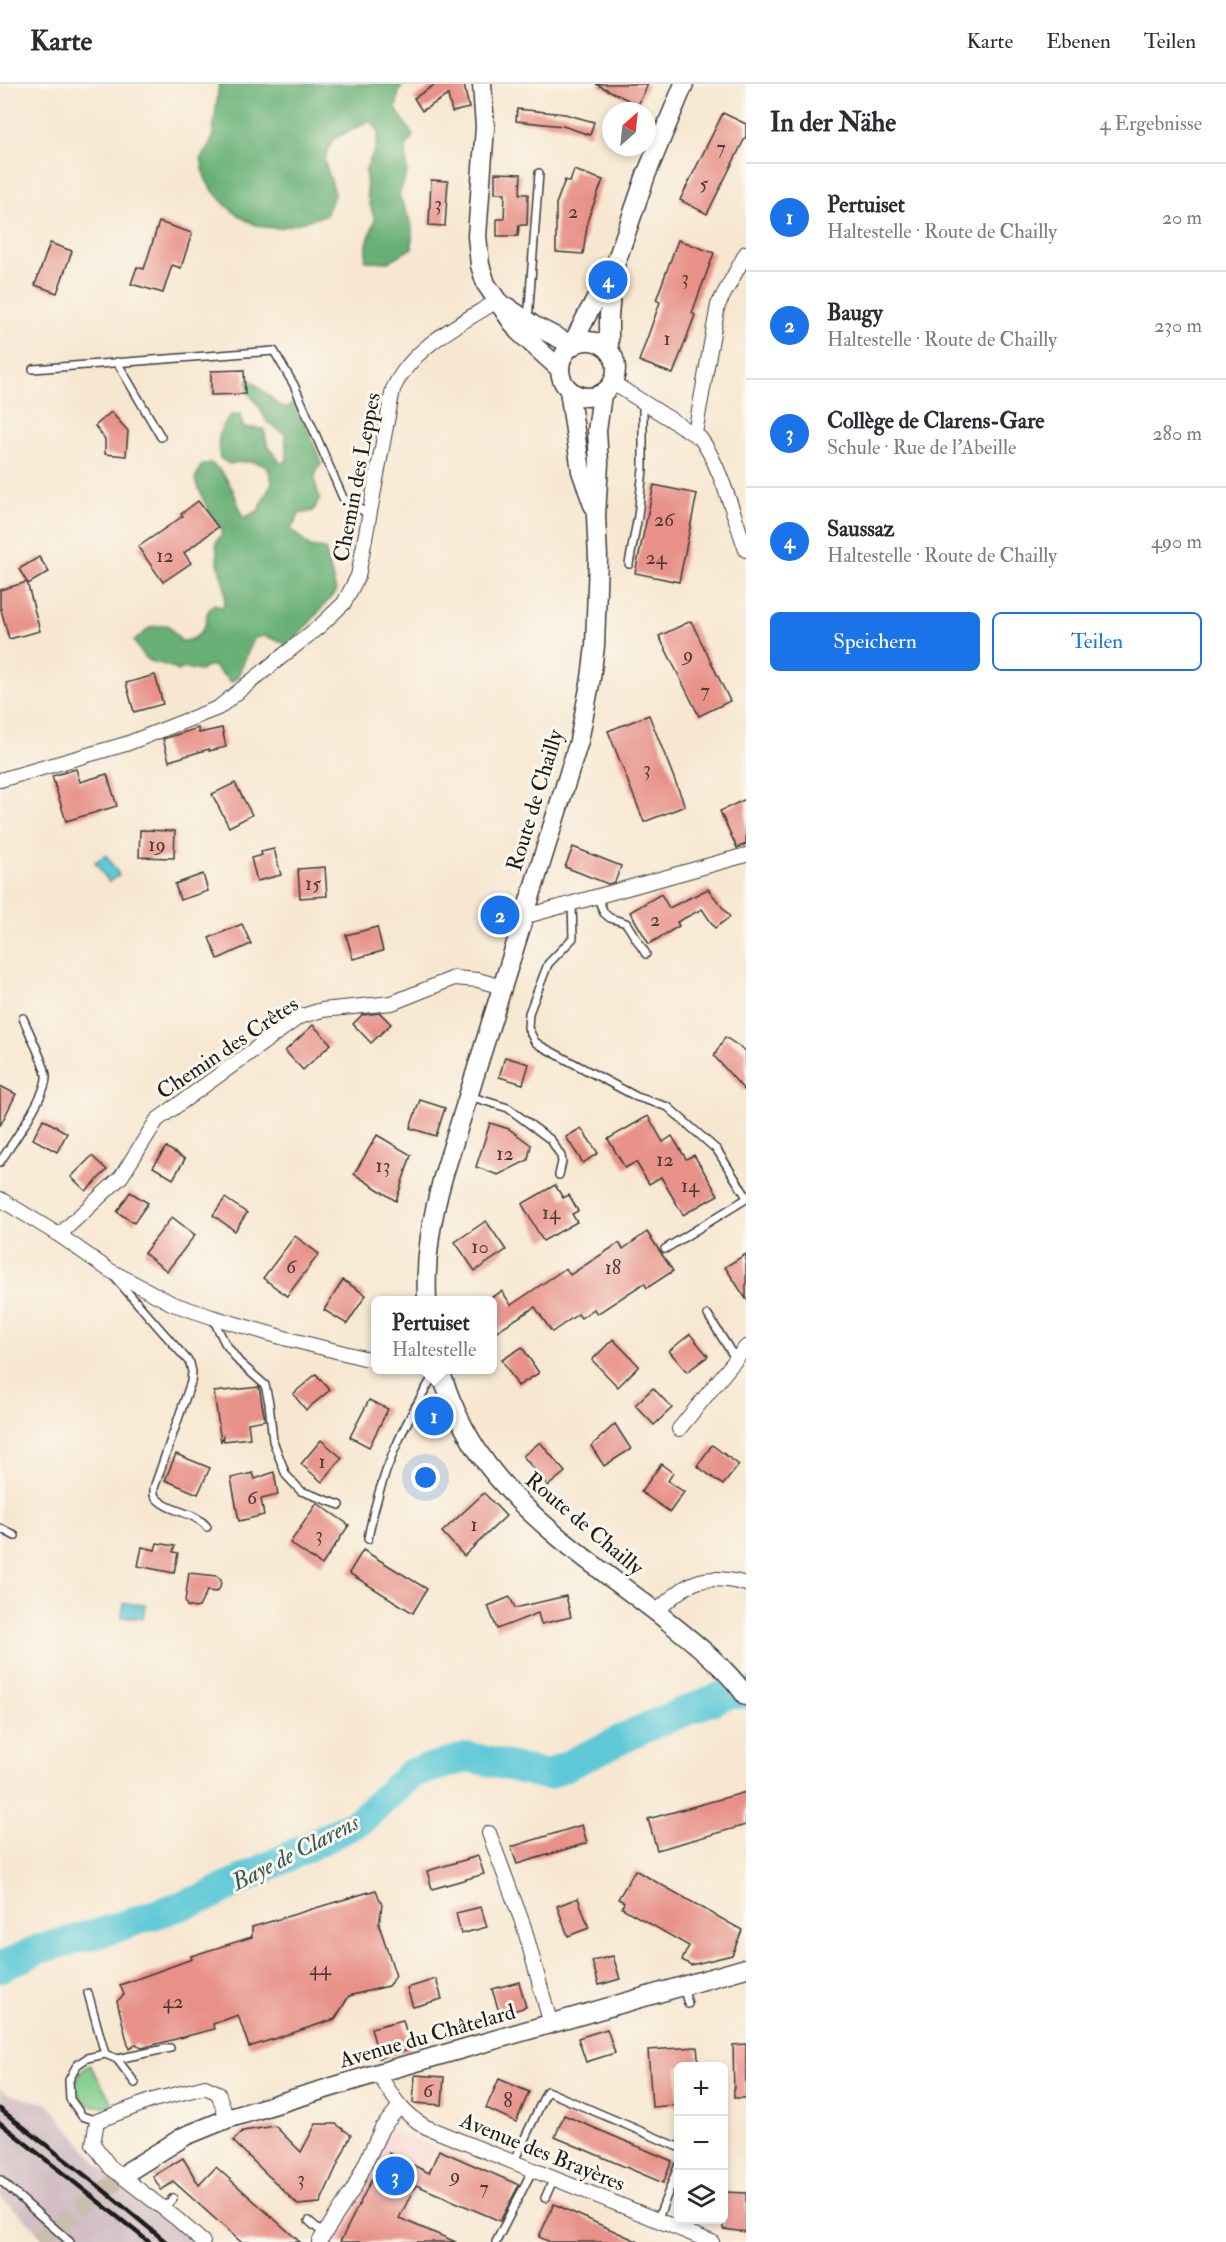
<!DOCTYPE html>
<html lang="de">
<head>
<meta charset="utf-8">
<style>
  body { margin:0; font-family:"IM FELL Double Pica",serif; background:#f2f2f3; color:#2b2b33 }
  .controls { position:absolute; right:18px; bottom:18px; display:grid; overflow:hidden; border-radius:9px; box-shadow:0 3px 9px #0003 }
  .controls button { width:54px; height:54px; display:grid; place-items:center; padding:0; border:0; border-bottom:2px solid #e1e1e2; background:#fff; color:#2b2b33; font:30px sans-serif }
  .compass { position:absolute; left:602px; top:18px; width:54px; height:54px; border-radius:50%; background:#fff; box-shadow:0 3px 9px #0003; rotate:27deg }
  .you { position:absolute; left:426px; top:1394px; width:21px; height:21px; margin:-15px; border:4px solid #fff; border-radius:50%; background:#1a73e8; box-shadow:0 0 0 9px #1a73e833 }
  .badge { display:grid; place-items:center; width:39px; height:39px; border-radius:50%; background:#1a73e8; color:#fff; font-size:20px; font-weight:700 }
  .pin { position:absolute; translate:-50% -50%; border:3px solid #fff; box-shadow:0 2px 6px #0006 }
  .popup { position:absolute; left:371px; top:1212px; width:126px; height:78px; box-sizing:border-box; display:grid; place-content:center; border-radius:9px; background:#fff; filter:drop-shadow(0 2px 4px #0005); font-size:20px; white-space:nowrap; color:#7c7c81 }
  .popup b { font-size:22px; color:#2b2b33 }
  .popup::after { content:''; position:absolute; left:50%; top:100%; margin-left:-12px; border:12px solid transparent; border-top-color:#fff }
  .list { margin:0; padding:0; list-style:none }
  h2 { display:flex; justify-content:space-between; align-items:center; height:78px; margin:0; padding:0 24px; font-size:26px }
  h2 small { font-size:20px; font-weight:400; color:#7c7c81 }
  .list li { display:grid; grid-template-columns:39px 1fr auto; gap:18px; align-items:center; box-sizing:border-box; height:108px; padding:0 24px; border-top:2px solid #e1e1e2 }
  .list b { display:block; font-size:22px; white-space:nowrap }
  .list p { margin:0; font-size:20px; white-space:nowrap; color:#7c7c81 }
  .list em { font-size:20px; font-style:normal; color:#7c7c81 }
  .actions { display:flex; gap:12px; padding:18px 24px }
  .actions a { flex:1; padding:14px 0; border:2px solid #1a73e8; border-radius:9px; text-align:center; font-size:21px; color:#1a73e8 }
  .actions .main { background:#1a73e8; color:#fff }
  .icon { flex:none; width:33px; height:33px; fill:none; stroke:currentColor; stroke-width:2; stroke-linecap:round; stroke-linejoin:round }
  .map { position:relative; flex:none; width:746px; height:2158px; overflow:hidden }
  header { display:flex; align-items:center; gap:36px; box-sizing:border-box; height:84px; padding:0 30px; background:#fff; border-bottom:2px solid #e1e1e2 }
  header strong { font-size:28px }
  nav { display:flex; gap:33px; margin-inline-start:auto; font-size:21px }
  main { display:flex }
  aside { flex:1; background:#fff }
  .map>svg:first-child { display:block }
  .built { fill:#f7d0cd }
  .industrial { fill:#d2bec3 }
  .green { fill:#7fcc8a; stroke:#4e7453; stroke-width:1.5 }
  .forest { fill:#67b076; stroke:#426649; stroke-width:1.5 }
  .water { fill:#5ec9d7; stroke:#3d727a; stroke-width:1.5 }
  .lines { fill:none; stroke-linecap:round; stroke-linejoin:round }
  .river { stroke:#5ec9d7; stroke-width:30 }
  .building { fill:#e79188 }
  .secondary-tunnel { stroke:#cbbead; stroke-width:18; stroke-dasharray:18 9; stroke-linecap:butt }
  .lane-casing { stroke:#3d3a37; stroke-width:10 }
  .street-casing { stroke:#3d3a37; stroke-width:16 }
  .secondary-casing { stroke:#3d3a37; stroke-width:21 }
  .lane { stroke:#fff; stroke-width:7 }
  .street { stroke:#fff; stroke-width:14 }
  .secondary { stroke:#fff; stroke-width:18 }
  .rail { stroke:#1c1c1c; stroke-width:4.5 }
  .labels { text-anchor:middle; stroke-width:6; stroke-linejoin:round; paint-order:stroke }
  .number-label { font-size:20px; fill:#4f3937 }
  .street-label { font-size:22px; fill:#1c1c1c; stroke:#fbf7ec }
  .water-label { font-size:24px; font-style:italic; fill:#33595d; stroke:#fbf7ec }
</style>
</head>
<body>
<header>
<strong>Karte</strong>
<nav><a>Karte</a><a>Ebenen</a><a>Teilen</a></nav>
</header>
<main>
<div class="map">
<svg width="746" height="2158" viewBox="0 0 746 2158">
  <rect width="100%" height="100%" fill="#fbf7ec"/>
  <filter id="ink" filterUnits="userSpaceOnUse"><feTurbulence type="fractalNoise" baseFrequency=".0167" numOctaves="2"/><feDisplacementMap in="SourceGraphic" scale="12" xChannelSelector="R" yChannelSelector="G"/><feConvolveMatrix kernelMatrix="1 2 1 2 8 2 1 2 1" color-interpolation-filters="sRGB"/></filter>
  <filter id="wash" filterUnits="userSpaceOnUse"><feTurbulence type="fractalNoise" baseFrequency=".008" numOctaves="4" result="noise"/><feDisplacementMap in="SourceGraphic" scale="24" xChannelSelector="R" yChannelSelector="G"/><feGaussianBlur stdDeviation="1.35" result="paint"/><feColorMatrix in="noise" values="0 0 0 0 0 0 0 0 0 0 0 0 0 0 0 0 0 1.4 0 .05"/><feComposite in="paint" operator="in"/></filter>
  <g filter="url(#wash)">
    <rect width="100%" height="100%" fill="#f7e7d1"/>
    <polygon class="built" points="390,2046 436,2065 391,2158 327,2158 353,2119"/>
    <polygon class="industrial" points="0,2004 8,2010 48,2020 99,2081 171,2136 195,2158 47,2158 31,2140 0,2113"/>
    <path class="green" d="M90 1981 113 2020C83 2031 58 2000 90 1981Z"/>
    <g class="forest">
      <path d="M219 0H403L399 7 396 25 413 51 406 64 407 89 399 111 412 142V164L388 178 365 177 367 160 375 136 367 111 366 85 376 63 379 48 371 37 333 55 324 76 335 109 326 131C310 135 292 143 276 144 248 145 220 120 206 96 203 90 203 81 201 74L212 56Z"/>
      <path d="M247 296 252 297 279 321 287 324 295 317 322 379C311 393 315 399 320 415L313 427 299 430 291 445 310 463 325 465 336 507 296 555 286 560 265 552 254 554 237 594 231 598 213 582H207L201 587 184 584 178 587C154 572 151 588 134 557L151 543 168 541 181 557C197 558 207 544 207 529L214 520 222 524C229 510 224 502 220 487 217 478 217 468 216 458L222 450 221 444 205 420 195 395 201 382 210 379C229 389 237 415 243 434L258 427 272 398 268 384C254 376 244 377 229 380L220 374C216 355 219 345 231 331L240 330 243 343 264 345 267 360 281 380 287 376 285 350 267 338 260 324 248 308Z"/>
    </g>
    <g class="water">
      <polygon points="106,771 119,791 109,798 95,778"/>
      <polygon points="124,1519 145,1521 143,1535 122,1533"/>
    </g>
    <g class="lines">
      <polyline class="river" points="0,1884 39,1865 103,1848 207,1813 360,1737 410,1690 468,1673 547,1691 658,1638 725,1611 746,1609"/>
    </g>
    <g id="blocks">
      <g class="building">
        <polygon points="436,0 466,0 464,1 469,24 452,28 448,11 422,27 414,14"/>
        <polygon points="596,0 648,0 638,21"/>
        <polygon points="517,25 565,30 594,38 590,51 563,42 516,37"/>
        <polygon points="723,29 746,40 746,52 707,130 680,116"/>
        <polygon points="574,86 603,96 588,135 583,170 556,168 556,120 565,96 570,98"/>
        <polygon points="495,89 521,90 520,110 528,110 527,141 519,141 518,152 497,152 497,135 504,135 505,109 495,109"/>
        <polygon points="431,96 448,97 445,142 429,141"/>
        <polygon points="159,138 192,149 181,184 172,181 163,209 131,200 137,183 144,185"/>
        <polygon points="678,156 714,169 692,229 695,231 673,290 639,277 660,218 656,216"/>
        <polygon points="50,159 72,167 57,209 35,201"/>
        <polygon points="244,286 245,310 211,311 211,287"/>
        <polygon points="111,328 128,347 126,372 105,370 105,355 95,342"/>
        <polygon points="654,401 697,410 679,498 635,489"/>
        <polygon points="198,417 218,443 184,469 191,479 163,498 138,463 183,432 181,430"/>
        <polygon points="39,473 49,488 28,500 19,485"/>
        <polygon points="27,498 40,547 9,555 0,522 0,506"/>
        <polygon points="691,537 730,617 699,632 659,552"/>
        <polygon points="155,591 163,620 134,628 126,599"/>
        <polygon points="649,631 685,722 644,738 608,647"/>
        <polygon points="198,644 199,649 222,644 226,663 209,667 209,665 169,677 163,655"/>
        <polygon points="76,685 80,698 107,690 117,722 66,737 52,692"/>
        <polygon points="235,699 252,731 229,743 212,710"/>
        <polygon points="746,715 746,760 737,764 720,727"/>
        <polygon points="140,746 175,747 174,774 139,773"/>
        <polygon points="573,763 621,782 615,798 608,800 565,783"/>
        <polygon points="274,765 281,791 257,797 251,774 262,771 261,768"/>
        <polygon points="325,783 327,812 300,814 298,785"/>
        <polygon points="203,790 208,807 180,816 175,800"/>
        <polygon points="708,805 730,833 715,844 702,825 677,838 679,842 649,860 630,828 661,810 669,824"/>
        <polygon points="242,840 251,860 218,875 209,854"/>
        <polygon points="377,843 383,867 353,875 346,851"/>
        <polygon points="380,929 391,940 371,959 353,940 362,931"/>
        <polygon points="313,941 331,960 303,986 285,967"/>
        <polygon points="725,953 746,967 746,1008 714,972"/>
        <polygon points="505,973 529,980 523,1000 499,993"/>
        <polygon points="0,1002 16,1010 0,1042"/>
        <polygon points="420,1016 445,1024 436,1052 410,1044"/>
        <polygon points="648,1032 663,1058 672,1052 686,1075 694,1071 718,1111 683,1131 661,1093 649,1100 636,1078 625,1084 608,1055"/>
        <polygon points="43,1035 67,1049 57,1068 33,1055"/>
        <polygon points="490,1039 509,1045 531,1061 528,1076 498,1091 476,1083"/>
        <polygon points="581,1044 598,1069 583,1079 566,1053"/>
        <polygon points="377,1051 411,1071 396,1117 354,1090"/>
        <polygon points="166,1063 185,1075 173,1095 153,1083"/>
        <polygon points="92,1072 107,1086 86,1107 71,1093"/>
        <polygon points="555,1101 563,1114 569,1111 578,1127 572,1130 577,1138 543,1157 522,1120"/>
        <polygon points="130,1108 148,1119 134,1139 117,1128"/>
        <polygon points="225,1114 247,1129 235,1147 213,1131"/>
        <polygon points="172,1133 195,1151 167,1187 144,1169"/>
        <polygon points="486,1137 506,1166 475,1187 455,1158"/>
        <polygon points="647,1148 673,1187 647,1204 644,1199 597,1230 594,1225 581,1234 578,1230 552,1248 535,1223 492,1250 492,1213 502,1207 511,1221 566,1184 570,1191 619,1159 623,1165"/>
        <polygon points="295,1152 319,1170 287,1212 263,1194"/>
        <polygon points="746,1170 746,1215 725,1183"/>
        <polygon points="343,1196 366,1211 347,1240 324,1226"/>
        <polygon points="690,1250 708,1272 687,1288 669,1267"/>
        <polygon points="613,1255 639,1282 618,1303 592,1276"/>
        <polygon points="522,1263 539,1289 518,1302 502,1276"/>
        <polygon points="316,1290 330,1306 306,1326 293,1310"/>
        <polygon points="259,1303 265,1336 248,1339 250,1354 224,1357 223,1352 221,1358 214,1308"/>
        <polygon points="653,1304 672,1324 654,1341 635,1321"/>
        <polygon points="369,1316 388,1325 369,1363 350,1353"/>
        <polygon points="615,1340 631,1365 604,1382 591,1362"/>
        <polygon points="321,1356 342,1374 322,1398 301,1380"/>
        <polygon points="540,1358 565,1388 548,1402 523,1372"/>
        <polygon points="712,1361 739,1381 723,1401 697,1382"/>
        <polygon points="176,1370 210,1384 198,1410 165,1396"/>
        <polygon points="661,1380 673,1389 668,1397 684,1408 670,1428 641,1408"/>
        <polygon points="274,1388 278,1411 261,1415 264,1431 239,1437 231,1394 253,1389 255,1395"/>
        <polygon points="484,1409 506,1432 464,1472 442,1448"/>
        <polygon points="317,1419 349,1441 322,1481 290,1459"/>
        <polygon points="157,1459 175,1462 173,1468 178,1469 174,1489 138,1482 142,1463 155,1466"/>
        <polygon points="363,1466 427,1505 413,1529 349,1489"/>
        <polygon points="189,1489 217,1492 221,1496 220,1504 216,1508 207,1507 199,1523 195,1524 187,1522 185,1517"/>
        <polygon points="566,1512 571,1533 541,1540 538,1529 497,1545 488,1522 510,1513 515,1524"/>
        <polygon points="746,1708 746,1741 657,1766 648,1735"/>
        <polygon points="582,1741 587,1759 517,1780 511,1763"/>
        <polygon points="478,1772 484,1790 432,1805 427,1787"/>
        <polygon points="635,1786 742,1846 732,1871 691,1881 682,1876 689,1862 622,1824 624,1818 618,1815"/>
        <polygon points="376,1806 382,1821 379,1841 396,1892 388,1902 349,1912 335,1935 249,1963 238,1931 213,1940 214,1945 142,1964 136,1960 129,1965 117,1917 124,1911 120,1901 192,1875 191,1872 252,1853 252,1843"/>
        <polygon points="578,1814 589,1844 568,1852 557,1822"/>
        <polygon points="481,1823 487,1843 461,1850 456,1829"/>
        <polygon points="613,1872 620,1895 599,1901 592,1877"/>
        <polygon points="436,1895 442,1915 413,1923 407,1904"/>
        <polygon points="519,1898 526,1923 500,1931 492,1905"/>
        <polygon points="403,1936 411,1965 379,1974 371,1944"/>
        <polygon points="607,1945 615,1969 586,1978 578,1954"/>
        <polygon points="746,1960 746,2014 734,2014 733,1961"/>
        <polygon points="697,1963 699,1983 678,1983 678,2021 652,2023 648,1966"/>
        <polygon points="415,1991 444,1993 442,2021 413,2019"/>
        <polygon points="499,1995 529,2008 516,2038 486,2024"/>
        <polygon points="564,2031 672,2077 663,2099 555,2053"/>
        <polygon points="316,2040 336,2040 351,2051 320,2119 298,2121 233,2057 243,2047 275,2042 301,2068"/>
        <polygon points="439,2066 519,2101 500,2137 416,2101 399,2134 456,2158 340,2158 378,2083 381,2085 389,2069 429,2089"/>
        <polygon points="183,2074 199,2101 216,2083 300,2158 241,2158 174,2098 161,2106 153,2092"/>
        <polygon points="723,2108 746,2109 746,2148 723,2145"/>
        <polygon points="554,2120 639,2158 550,2158 539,2153"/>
      </g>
    </g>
  </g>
  <g filter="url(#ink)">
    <use href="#blocks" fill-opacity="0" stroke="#3d3a37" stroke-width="1.5"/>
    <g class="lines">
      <polyline class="secondary-tunnel" points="38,2158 129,2087"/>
      <defs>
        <g id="lane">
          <polyline points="528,236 539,89"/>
          <polyline points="117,278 161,353"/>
          <polyline points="33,285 274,267 294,301 343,414 368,430"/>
          <polyline points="629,480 638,432 643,385 643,319"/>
          <polyline points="597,812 604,829 610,834 626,839 646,870"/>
          <polyline points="572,819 573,854 548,880 529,929 528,944 535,958 541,962 637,1013 668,1023 717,1066 746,1112"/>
          <polyline points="469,1012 508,1024 551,1056 561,1072 562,1078 559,1091"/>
          <path d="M0 1078C11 1061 48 1010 46 991 45 981 28 946 23 934"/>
          <polyline points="665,1165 746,1115"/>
          <path d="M116 1195 190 1279 192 1288 191 1298 154 1404V1411C166 1429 194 1426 207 1443"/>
          <polyline points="708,1231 736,1276"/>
          <polyline points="212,1233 225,1259 239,1278 265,1301 269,1319 273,1357 286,1391 301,1407 340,1421"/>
          <polyline points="0,1444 15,1452"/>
          <path d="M368 1455C379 1392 403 1340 437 1286"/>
          <polyline points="683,1902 688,1920"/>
          <polyline points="88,1909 105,1970"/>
          <polyline points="117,1975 170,1964"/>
          <polyline points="97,2037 82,2032 70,2015 69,1996 77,1981 87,1974 105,1970 117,1975 135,1999"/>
          <polyline points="514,2077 547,2007 678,2063"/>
          <polyline points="0,2096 70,2158"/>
          <polyline points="545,2114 554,2094"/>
          <polyline points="164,2125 173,2114"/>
          <polyline points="309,2137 324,2150"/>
          <polyline points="657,2137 678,2083"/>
          <polyline points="496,2158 533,2085"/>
        </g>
        <g id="street">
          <path d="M613 299 700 354C719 378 735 435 746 466"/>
          <polyline points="695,349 718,221 746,169"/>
          <path d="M0 696 126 660 218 624 321 541 344 519 358 492 393 305C413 262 459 241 497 217"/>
          <polyline points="523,833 746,771"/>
          <polyline points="0,1115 59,1151 109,1186 173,1220 212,1233 288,1255 376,1277"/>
          <polyline points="59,1151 121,1093 157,1036 299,933 322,926 392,919 454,894 478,896 502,903"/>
          <polyline points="679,1345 746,1263"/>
          <path d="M656 1528C688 1498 701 1488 746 1500"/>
          <polyline points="489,1749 524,1843 551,1941"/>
          <path d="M378 1989C394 2014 400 2028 426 2043L712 2158"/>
          <polyline points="203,2158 177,2135 111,2084 93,2060 97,2037 153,2016 205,2003 218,2009 227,2035"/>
          <polyline points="319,2158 354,2104 382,2044 399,2023"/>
        </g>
        <g id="secondary">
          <polyline points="482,0 485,43 477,152 480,181 486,200 518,247 560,285"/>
          <polyline points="507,223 533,241 572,261 589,227 611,191"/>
          <circle cx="588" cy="285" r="28"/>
          <polyline points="609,266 609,232 613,187 646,91 684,0"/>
          <polyline points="569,306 581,387 593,421"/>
          <path d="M427 1216C425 1171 431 1137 443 1093L579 657 591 594 595 562 598 474 596 432 599 379 597 347 602 310"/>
          <path d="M440 1286C452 1324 471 1362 497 1393 543 1448 605 1488 660 1531 691 1556 723 1580 746 1612"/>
          <polyline points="129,2087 185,2052 227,2035 378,1989 746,1884"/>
        </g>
      </defs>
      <use href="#lane" class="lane-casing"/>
      <use href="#street" class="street-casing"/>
      <use href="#secondary" class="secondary-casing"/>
      <use href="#lane" class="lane"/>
      <use href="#street" class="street"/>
      <use href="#secondary" class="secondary"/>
      <g class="rail">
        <polyline points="0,2025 96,2100 166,2158"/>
        <polyline points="0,2039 149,2158"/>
      </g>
    </g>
  </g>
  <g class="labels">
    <g class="number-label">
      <text x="721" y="70">7</text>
      <text x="704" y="106">5</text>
      <text x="438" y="126">3</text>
      <text x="573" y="134">2</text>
      <text x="685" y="200">3</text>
      <text x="667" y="261">1</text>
      <text x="664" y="442">26</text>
      <text x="165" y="478">12</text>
      <text x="656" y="480">24</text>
      <text x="688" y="577">9</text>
      <text x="705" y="613">7</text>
      <text x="647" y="691">3</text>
      <text x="157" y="767">19</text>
      <text x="313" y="806">15</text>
      <text x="655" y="842">2</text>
      <text x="505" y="1076">12</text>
      <text x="665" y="1082">12</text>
      <text x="383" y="1088">13</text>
      <text x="690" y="1108">14</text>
      <text x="551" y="1135">14</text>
      <text x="480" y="1169">10</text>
      <text x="291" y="1189">6</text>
      <text x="613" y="1190">18</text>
      <text x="322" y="1384">1</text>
      <text x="252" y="1420">6</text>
      <text x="474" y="1447">1</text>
      <text x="319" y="1457">3</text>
      <text x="320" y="1891">44</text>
      <text x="173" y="1924">42</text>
      <text x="428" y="2013">6</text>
      <text x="508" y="2023">8</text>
      <text x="455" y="2098">9</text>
      <text x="301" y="2101">3</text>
      <text x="484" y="2110">7</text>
    </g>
    <g class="street-label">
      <text transform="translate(356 393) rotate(-79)" y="8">Chemin des Leppes</text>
      <text transform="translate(534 716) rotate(-73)" y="8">Route de Chailly</text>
      <text transform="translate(227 963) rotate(-34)" y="8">Chemin des Crêtes</text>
      <text transform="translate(585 1439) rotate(40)" y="8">Route de Chailly</text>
      <text transform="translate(427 1951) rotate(-16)" y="8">Avenue du Châtelard</text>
      <text transform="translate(543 2067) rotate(22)" y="8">Avenue des Brayères</text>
    </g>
    <g class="water-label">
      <text transform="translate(295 1768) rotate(-27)" y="8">Baye de Clarens</text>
    </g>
  </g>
</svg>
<div class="controls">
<button>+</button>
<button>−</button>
<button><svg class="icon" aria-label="layers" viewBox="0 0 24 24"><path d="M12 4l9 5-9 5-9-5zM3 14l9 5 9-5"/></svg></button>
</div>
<svg class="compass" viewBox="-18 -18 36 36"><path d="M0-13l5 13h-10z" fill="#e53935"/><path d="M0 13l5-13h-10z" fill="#7c7c81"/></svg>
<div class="you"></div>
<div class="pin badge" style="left:434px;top:1332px">1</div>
<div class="popup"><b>Pertuiset</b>Haltestelle</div>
<div class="pin badge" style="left:500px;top:831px">2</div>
<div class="pin badge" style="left:395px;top:2092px">3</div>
<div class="pin badge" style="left:608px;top:196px">4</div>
</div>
<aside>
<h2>In der Nähe<small>4 Ergebnisse</small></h2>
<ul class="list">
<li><span class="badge">1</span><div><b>Pertuiset</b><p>Haltestelle · Route de Chailly</p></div><em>20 m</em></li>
<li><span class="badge">2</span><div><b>Baugy</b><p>Haltestelle · Route de Chailly</p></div><em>230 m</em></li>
<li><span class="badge">3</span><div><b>Collège de Clarens-Gare</b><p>Schule · Rue de l'Abeille</p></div><em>280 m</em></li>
<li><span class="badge">4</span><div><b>Saussaz</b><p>Haltestelle · Route de Chailly</p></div><em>490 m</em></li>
</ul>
<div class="actions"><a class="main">Speichern</a><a>Teilen</a></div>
</aside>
</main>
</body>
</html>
